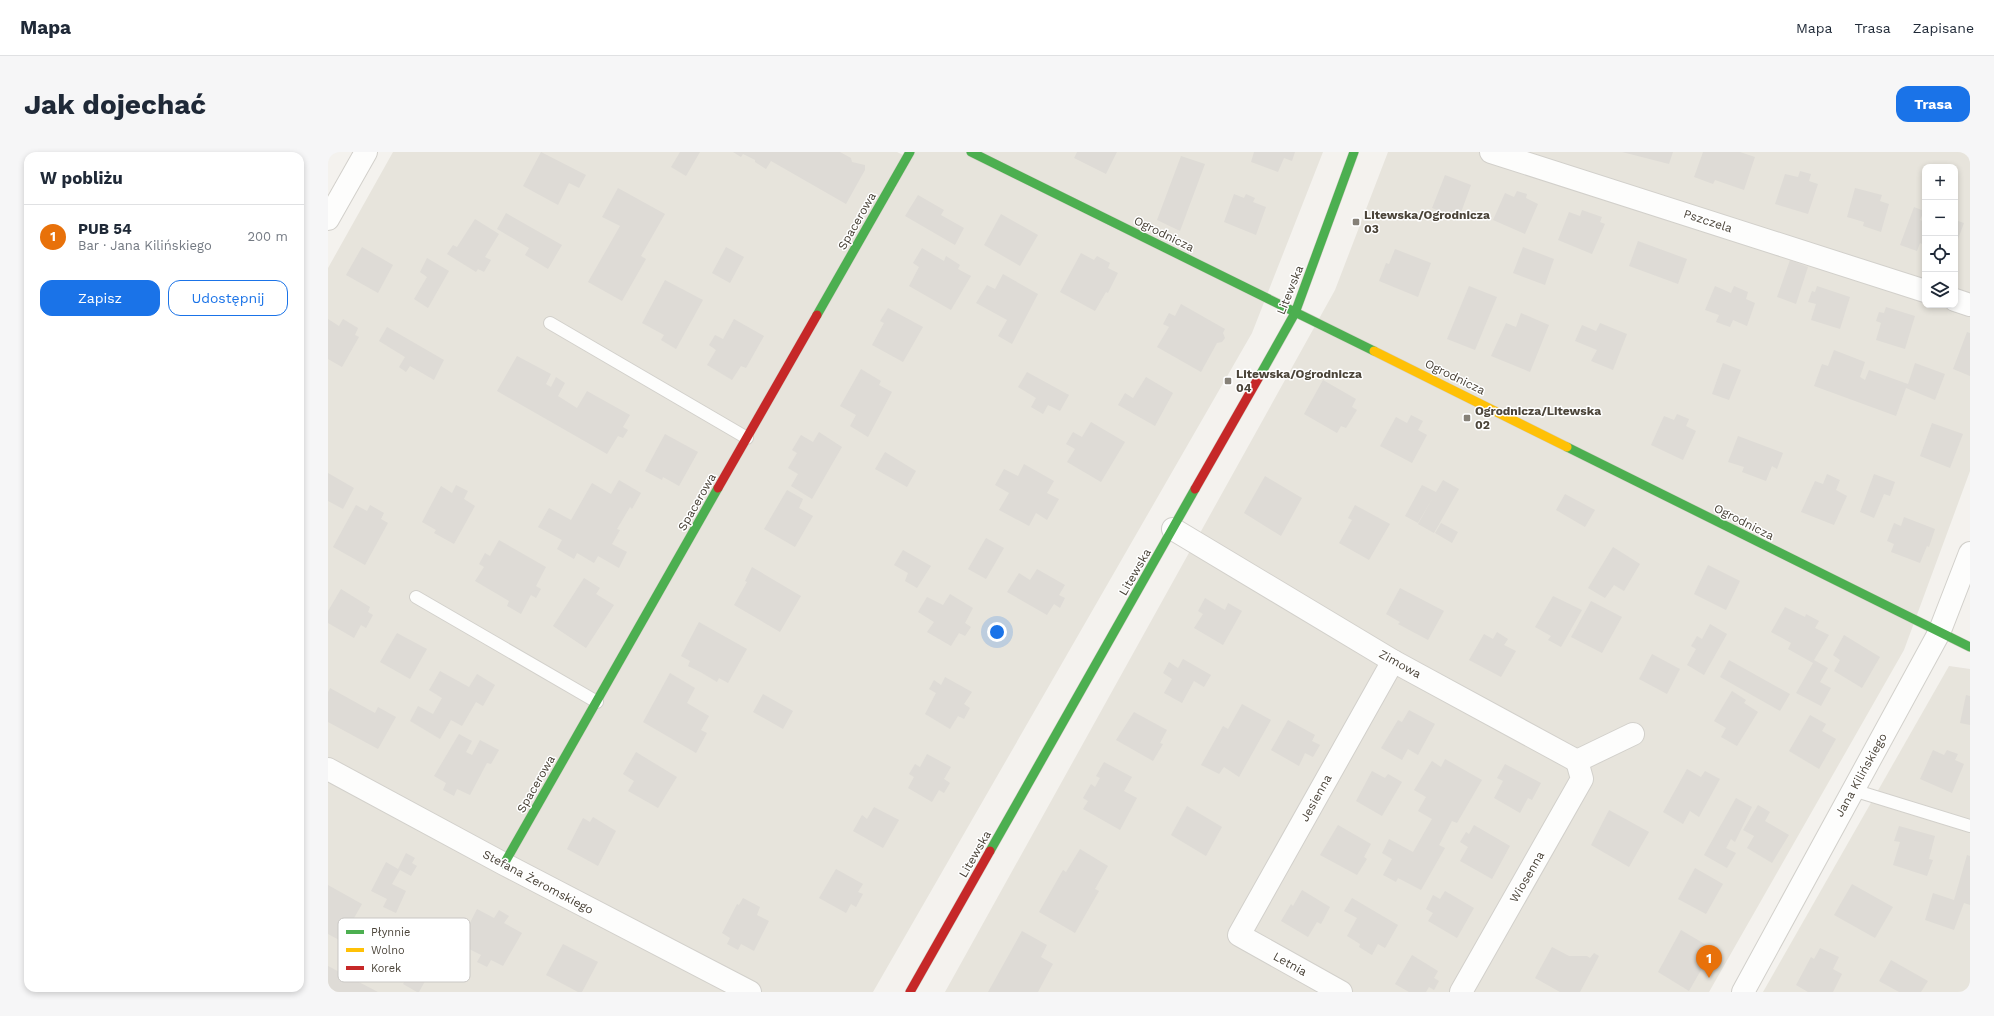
<!DOCTYPE html>
<html lang="pl">
<head>
<meta charset="utf-8">
<style>
  body { margin:0; font-family:"Work Sans",sans-serif; background:#f6f6f7; color:#1f2937 }
  .controls { position:absolute; right:12px; top:12px; display:grid; overflow:hidden; border-radius:8px; box-shadow:0 2px 6px #0003 }
  .controls button { width:36px; height:36px; display:grid; place-items:center; padding:0; border:0; border-bottom:1px solid #e0e1e3; background:#fff; color:#1f2937; font:20px sans-serif }
  .you { position:absolute; left:669px; top:480px; width:14px; height:14px; margin:-10px; border:3px solid #fff; border-radius:50%; background:#1a73e8; box-shadow:0 0 0 6px #1a73e833 }
  .badge { display:grid; place-items:center; width:26px; height:26px; border-radius:50%; background:#1a73e8; color:#fff; font-size:13px; font-weight:700 }
  .pin { position:absolute; translate:-50% -33px; filter:drop-shadow(0 1px 2px #0008) }
  .pin::after { content:''; position:absolute; top:21px; width:14px; height:12px; background:inherit; clip-path:polygon(0 0,100% 0,50% 100%) }
  .list { margin:0; padding:0; list-style:none }
  h2 { display:flex; justify-content:space-between; align-items:center; height:52px; margin:0; padding:0 16px; font-size:17px }
  h2 small { font-size:13px; font-weight:400; color:#747a83 }
  .list li { display:grid; grid-template-columns:26px 1fr auto; gap:12px; align-items:center; box-sizing:border-box; height:64px; padding:0 16px; border-top:1px solid #e0e1e3 }
  .list b { display:block; font-size:15px; white-space:nowrap }
  .list p { margin:0; font-size:13px; white-space:nowrap; color:#747a83 }
  .list em { font-size:13px; font-style:normal; color:#747a83 }
  .actions { display:flex; gap:8px; padding:12px 16px }
  .actions a { flex:1; padding:9px 0; border:1px solid #1a73e8; border-radius:12px; text-align:center; font-size:14px; color:#1a73e8 }
  .actions .main { background:#1a73e8; color:#fff }
  .icon { flex:none; width:22px; height:22px; fill:none; stroke:currentColor; stroke-width:2; stroke-linecap:round; stroke-linejoin:round }
  .map { position:relative; flex:none; width:1642px; height:840px; overflow:hidden; border-radius:12px }
  header { display:flex; align-items:center; gap:24px; box-sizing:border-box; height:56px; padding:0 20px; background:#fff; border-bottom:1px solid #e0e1e3 }
  header strong { font-size:19px }
  nav { display:flex; gap:22px; margin-inline-start:auto; font-size:14px }
  .intro { display:flex; align-items:center; justify-content:space-between; box-sizing:border-box; height:96px; padding:0 24px }
  h1 { margin:0; font-size:28px }
  .button { padding:10px 18px; border-radius:12px; background:#1a73e8; color:#fff; font-size:14px; font-weight:700 }
  main { display:flex; gap:24px; padding:0 24px }
  aside { flex:1; background:#fff; border-radius:12px; box-shadow:0 2px 6px #0003 }
  .map>svg:first-child { display:block }
  .residential { fill:#e7e4dc; fill-rule:evenodd }
  .building { fill:#dedbd6 }
  .lines { fill:none; stroke-linecap:round; stroke-linejoin:round }
  .lane-casing { stroke:#d2d0cb; stroke-width:14 }
  .street-casing { stroke:#d2d0cb; stroke-width:24 }
  .fast-casing { stroke:#d3cfc5; stroke-width:10 }
  .slow-casing { stroke:#d3cfc5; stroke-width:10 }
  .jam-casing { stroke:#d3cfc5; stroke-width:10 }
  .lane { stroke:#fdfdfc; stroke-width:12 }
  .street { stroke:#fdfdfc; stroke-width:22 }
  .fast { stroke:#4caf50; stroke-width:9 }
  .slow { stroke:#ffc107; stroke-width:9 }
  .jam { stroke:#c62828; stroke-width:9 }
  .poi-dot { fill:#868178; stroke:#fff; stroke-width:1.5 }
  .labels { text-anchor:middle; stroke-width:3; stroke-linejoin:round; paint-order:stroke }
  .poi-label { font-size:12px; font-weight:bold; fill:#4b4439; stroke:#fff; text-anchor:start }
  .street-label { font-size:12px; fill:#4b4439; stroke:#fff }
  .key { fill:#fff; stroke:#c9c7c4; stroke-width:1 }
  .key-label { font-size:11px; fill:#4b4439 }
</style>
</head>
<body>
<header>
<strong>Mapa</strong>
<nav><a>Mapa</a><a>Trasa</a><a>Zapisane</a></nav>
</header>
<div class="intro"><h1>Jak dojechać</h1><a class="button">Trasa</a></div>
<main>
<aside>
<h2>W pobliżu<small></small></h2>
<ul class="list">
<li><span class="badge" style="background:#e8710a">1</span><div><b>PUB 54</b><p>Bar · Jana Kilińskiego</p></div><em>200 m</em></li>
</ul>
<div class="actions"><a class="main">Zapisz</a><a>Udostępnij</a></div>
</aside>
<div class="map">
<svg width="1642" height="840" viewBox="0 0 1642 840">
  <rect width="100%" height="100%" fill="#f4f2ee"/>
  <g class="residential">
    <polygon points="65,0 569,0 579,5 582,0 995,0 924,181 545,840 0,840 0,116"/>
    <path d="M1060 0H1642V319L1576 498 1381 840H617L1007 138ZM1597 15H1627V153H1597Z"/>
    <polygon points="1621,514 1642,517 1642,840 1435,840"/>
  </g>
  <g class="building">
    <polygon points="213,0 258,23 251,36 241,31 230,53 195,34"/>
    <polygon points="352,0 372,0 358,24 343,15"/>
    <polygon points="405,0 512,0 523,6 524,10 537,13 537,18 518,52 443,9 438,17 427,10 427,8 415,2 413,5"/>
    <polygon points="749,0 789,0 778,22 746,6"/>
    <polygon points="926,0 967,0 964,9 956,6 950,20 923,10"/>
    <polygon points="1294,0 1345,0 1341,12"/>
    <polygon points="1375,0 1412,0 1427,5 1416,38 1387,28 1385,32 1366,25"/>
    <polygon points="853,4 877,12 852,79 829,68"/>
    <polygon points="1472,19 1483,22 1481,29 1490,32 1480,62 1447,52 1457,22 1470,25"/>
    <polygon points="1117,23 1143,33 1131,66 1104,56"/>
    <polygon points="290,36 337,62 313,104 318,107 294,149 260,130 292,74 274,65"/>
    <polygon points="1527,36 1554,43 1552,49 1561,52 1553,80 1535,74 1536,70 1519,65"/>
    <polygon points="1189,39 1199,42 1198,46 1210,52 1197,82 1165,68 1177,41 1186,45"/>
    <polygon points="906,42 916,46 918,42 927,46 925,50 938,55 928,83 896,70"/>
    <polygon points="590,43 616,58 613,63 636,76 627,93 577,64"/>
    <polygon points="1586,55 1596,59 1592,68 1597,70 1597,93 1592,91 1589,99 1572,93"/>
    <polygon points="1254,58 1274,65 1272,70 1277,72 1264,102 1230,88 1241,60 1252,64"/>
    <polygon points="178,61 234,93 220,117 197,103 201,96 169,77"/>
    <polygon points="673,62 710,83 692,114 656,93"/>
    <polygon points="147,67 171,82 157,105 163,108 156,120 150,117 148,120 119,102 125,93 129,95"/>
    <polygon points="1627,68 1636,71 1627,95"/>
    <polygon points="1310,89 1359,107 1350,132 1301,114"/>
    <polygon points="34,95 65,113 50,141 18,123"/>
    <polygon points="398,95 416,105 402,131 384,121"/>
    <polygon points="1195,95 1226,107 1217,133 1185,121"/>
    <polygon points="594,96 616,109 618,104 632,113 630,117 643,124 623,158 581,134 591,115 585,111"/>
    <polygon points="1067,97 1103,111 1090,145 1051,129 1058,111 1061,112"/>
    <polygon points="753,101 766,108 769,104 782,111 780,116 790,121 780,141 778,140 767,159 732,140"/>
    <polygon points="99,106 121,119 100,156 86,147 99,125 92,120"/>
    <polygon points="1462,108 1480,115 1468,152 1449,145"/>
    <polygon points="675,122 710,142 684,192 670,184 679,168 648,151 659,133 667,137"/>
    <polygon points="337,128 375,148 348,197 333,188 336,183 314,171"/>
    <polygon points="1141,134 1169,145 1147,198 1119,187"/>
    <polygon points="1387,134 1403,141 1406,134 1420,140 1418,147 1427,151 1419,174 1405,168 1402,175 1388,170 1391,163 1377,158"/>
    <polygon points="1489,134 1522,145 1512,177 1483,168 1488,152 1480,150 1484,139 1487,140"/>
    <polygon points="853,152 897,177 895,181 897,186 894,190 889,191 873,220 829,195 841,175 835,172 841,161 847,164"/>
    <polygon points="1558,155 1587,164 1577,197 1548,188 1553,171 1548,169 1551,160 1556,161"/>
    <polygon points="560,156 595,175 575,210 544,193 556,171 552,169"/>
    <polygon points="1193,161 1221,173 1202,220 1163,204 1178,171 1188,175"/>
    <polygon points="0,167 11,174 15,167 30,176 27,183 31,185 14,215 0,207"/>
    <polygon points="406,167 436,184 418,216 413,214 404,228 379,213 388,198 381,193 387,183 395,187"/>
    <polygon points="1272,171 1299,182 1285,218 1263,209 1269,198 1247,189 1254,173 1268,179"/>
    <polygon points="59,175 116,208 106,228 82,214 78,220 71,215 77,205 51,189"/>
    <polygon points="1639,180 1642,181 1642,224 1625,217"/>
    <polygon points="1506,198 1537,210 1532,225 1537,228 1541,218 1580,232 1587,211 1617,222 1607,248 1578,236 1568,264 1486,234 1494,212 1500,214"/>
    <polygon points="189,204 223,222 218,232 223,235 228,225 237,231 230,244 249,256 259,239 302,263 295,275 300,278 295,286 290,284 279,302 169,239"/>
    <polygon points="1395,211 1413,218 1401,248 1384,242"/>
    <polygon points="533,217 553,229 551,233 564,240 540,285 522,274 528,263 512,254"/>
    <polygon points="699,220 741,243 732,259 720,253 715,262 703,255 708,246 690,235"/>
    <polygon points="818,225 845,241 827,274 790,253 797,241 805,246"/>
    <polygon points="995,228 1028,247 1024,255 1029,258 1018,276 1013,274 1009,281 976,262"/>
    <polygon points="1349,262 1361,267 1358,274 1368,279 1355,308 1323,293 1336,264 1346,268"/>
    <polygon points="1083,263 1095,269 1090,278 1099,283 1084,311 1052,294 1068,265 1079,271"/>
    <polygon points="763,270 797,290 773,330 739,310 747,297 738,292 745,280 754,285"/>
    <polygon points="1604,271 1635,282 1622,316 1592,304"/>
    <polygon points="491,280 514,295 484,347 463,334 470,322 460,316 469,301 464,298 473,283 485,290"/>
    <polygon points="337,282 370,300 351,334 335,325 334,328 317,319"/>
    <polygon points="1410,284 1455,301 1449,317 1444,314 1438,329 1414,320 1416,315 1400,310"/>
    <polygon points="557,300 588,319 579,335 547,317"/>
    <polygon points="696,312 726,329 719,341 731,347 719,368 708,361 701,374 671,358 681,341 667,333 676,317 690,324"/>
    <polygon points="0,321 26,336 15,357 0,349"/>
    <polygon points="1499,322 1512,328 1508,338 1519,344 1506,373 1473,360 1487,329 1495,332"/>
    <polygon points="1546,322 1567,330 1562,344 1556,342 1546,366 1532,360"/>
    <polygon points="937,324 974,346 953,384 916,361"/>
    <polygon points="291,328 313,341 304,357 302,355 289,377 292,378 284,392 299,400 291,416 270,404 266,411 249,401 246,407 229,397 234,388 210,375 221,356 243,368 264,331 283,342"/>
    <polygon points="1115,328 1131,337 1106,381 1090,372 1104,347 1090,371 1077,364 1094,333 1108,340"/>
    <polygon points="128,333 140,339 136,347 147,354 126,392 106,381 108,378 94,370 113,334 124,341"/>
    <polygon points="459,338 475,347 471,356 485,364 467,395 436,377"/>
    <polygon points="1237,342 1267,358 1257,375 1228,358"/>
    <polygon points="28,353 39,359 42,353 56,361 53,367 60,371 37,413 5,395"/>
    <polygon points="1027,353 1062,372 1041,408 1011,391 1024,368 1020,366"/>
    <polygon points="1576,365 1607,377 1601,395 1599,394 1592,411 1563,400 1566,392 1559,389 1566,371 1573,374"/>
    <polygon points="1113,371 1130,380 1124,391 1107,381"/>
    <polygon points="658,386 676,396 658,427 640,417"/>
    <polygon points="171,388 218,415 208,434 213,437 208,446 203,443 193,462 179,454 181,449 147,429 156,415 151,412 157,401 162,404"/>
    <polygon points="1285,395 1312,412 1296,439 1286,433 1277,446 1260,436"/>
    <polygon points="575,398 603,414 589,436 577,429 580,421 566,413"/>
    <polygon points="1380,413 1412,429 1398,458 1366,442"/>
    <polygon points="424,415 473,444 452,480 406,453 419,430 417,429"/>
    <polygon points="709,417 737,433 731,443 737,446 732,456 726,452 719,463 679,440 691,421 702,428"/>
    <polygon points="256,426 272,436 268,442 286,453 258,496 225,474"/>
    <polygon points="1072,436 1116,459 1100,488 1070,472 1072,470 1058,462"/>
    <polygon points="13,437 42,455 40,460 45,463 38,476 33,473 26,486 0,471 0,459"/>
    <polygon points="622,442 645,456 637,471 643,475 637,484 631,481 623,494 599,480 606,470 590,460 599,445 615,453"/>
    <polygon points="1225,444 1254,458 1233,495 1220,488 1223,484 1207,475"/>
    <polygon points="877,446 897,458 900,451 914,459 895,493 866,476 875,462 870,459"/>
    <polygon points="1263,449 1294,465 1274,501 1243,485"/>
    <polygon points="1457,455 1477,465 1478,462 1491,469 1487,476 1501,483 1486,508 1500,516 1492,530 1503,536 1493,554 1468,541 1485,511 1460,497 1463,491 1443,480"/>
    <polygon points="371,470 419,497 400,531 391,526 389,530 374,521 360,514 362,509 353,504"/>
    <polygon points="1382,472 1399,482 1376,523 1359,513 1368,497 1363,494 1369,484 1374,487"/>
    <polygon points="1169,480 1180,487 1176,493 1188,499 1173,525 1141,508 1156,482 1165,487"/>
    <polygon points="69,481 99,497 82,527 52,510"/>
    <polygon points="1516,483 1552,505 1534,536 1506,519 1512,508 1505,503"/>
    <polygon points="1324,502 1352,517 1339,542 1311,527"/>
    <polygon points="855,507 883,523 876,535 866,529 854,551 836,541 844,527 835,521 841,510 850,516"/>
    <polygon points="1401,508 1462,542 1452,559 1392,525"/>
    <polygon points="112,519 141,535 149,522 167,533 155,554 148,550 134,574 123,568 112,587 82,569 90,554 105,562 114,546 101,538"/>
    <polygon points="342,521 367,536 359,551 381,564 373,578 379,581 368,601 315,570"/>
    <polygon points="617,525 644,540 636,552 642,556 636,567 630,564 622,577 597,562 608,541 601,537 606,528 613,533"/>
    <polygon points="2,536 47,561 50,555 68,565 50,597 0,570 0,540"/>
    <polygon points="1404,539 1418,548 1416,551 1430,560 1409,594 1393,585 1398,576 1386,569"/>
    <polygon points="435,542 465,559 455,577 425,560"/>
    <polygon points="1638,543 1642,544 1642,573 1632,571"/>
    <polygon points="914,552 943,568 911,625 896,615 891,622 873,613 895,574 900,577"/>
    <polygon points="1081,558 1107,572 1090,603 1080,597 1074,608 1053,596 1070,568 1074,570"/>
    <polygon points="806,560 839,578 832,591 835,592 825,609 788,588"/>
    <polygon points="1482,563 1498,572 1494,579 1508,587 1491,617 1461,599"/>
    <polygon points="960,568 987,583 984,589 992,593 985,605 977,601 971,614 943,598"/>
    <polygon points="131,582 144,589 138,600 144,603 152,588 171,598 163,612 159,611 142,643 129,637 126,644 115,638 118,631 106,624"/>
    <polygon points="1605,598 1616,603 1619,598 1630,602 1627,608 1636,612 1624,641 1592,627"/>
    <polygon points="308,600 349,625 330,656 300,639 306,629 295,622"/>
    <polygon points="599,602 623,615 616,627 622,631 616,641 611,638 604,650 580,636 586,625 581,622 587,612 592,615"/>
    <polygon points="1117,607 1154,628 1129,671 1124,669 1111,693 1117,696 1093,738 1070,726 1068,730 1055,723 1064,707 1054,701 1061,687 1085,700 1104,667 1090,659 1098,645 1086,638 1104,609 1113,615"/>
    <polygon points="776,610 804,625 796,639 809,646 792,678 755,657 760,649 755,646 763,632 767,635 772,626 768,624"/>
    <polygon points="1177,612 1213,631 1204,648 1200,646 1192,661 1166,646 1175,629 1169,626"/>
    <polygon points="1359,617 1373,625 1377,619 1392,627 1371,665 1362,659 1355,672 1335,660"/>
    <polygon points="1044,619 1057,626 1060,622 1074,630 1054,664 1028,649"/>
    <polygon points="1408,646 1424,655 1407,690 1403,687 1398,696 1408,701 1399,716 1376,703"/>
    <polygon points="1430,653 1442,660 1437,669 1461,683 1444,711 1419,696 1426,684 1415,678"/>
    <polygon points="859,654 894,675 878,704 843,683"/>
    <polygon points="546,655 571,668 555,696 525,679 534,663 539,667"/>
    <polygon points="1281,658 1321,680 1301,715 1263,693"/>
    <polygon points="265,665 288,679 270,714 239,697 255,666 262,670"/>
    <polygon points="1010,673 1043,692 1036,705 1039,707 1029,723 992,703"/>
    <polygon points="1146,673 1182,694 1164,727 1132,709 1140,695 1132,690 1138,680 1141,682"/>
    <polygon points="1571,674 1607,684 1601,707 1605,708 1599,724 1565,713 1572,690 1566,689"/>
    <polygon points="752,697 780,714 767,737 771,739 747,781 711,760 735,718 738,720"/>
    <polygon points="78,701 87,706 84,711 89,714 83,724 72,718 64,732 78,739 68,761 55,755 59,747 43,739 58,710 70,717"/>
    <polygon points="1639,703 1642,704 1642,753 1636,751 1626,778 1597,768 1605,741 1626,748"/>
    <polygon points="1367,716 1395,732 1378,762 1350,747"/>
    <polygon points="508,717 535,732 530,740 535,742 528,755 523,752 518,761 491,746"/>
    <polygon points="1524,732 1565,755 1547,786 1506,763"/>
    <polygon points="0,733 34,752 13,789 0,782"/>
    <polygon points="974,738 1002,755 993,772 989,770 980,785 953,769 963,752 965,754"/>
    <polygon points="1117,739 1146,756 1129,786 1100,769 1105,761 1098,757 1105,743 1112,747"/>
    <polygon points="415,746 432,755 429,763 441,769 426,799 413,792 410,798 399,792 402,786 394,781 409,752 411,753"/>
    <polygon points="1024,746 1070,773 1057,796 1050,792 1044,803 1031,795 1032,792 1019,784 1029,766 1016,759"/>
    <polygon points="149,757 166,766 171,758 181,764 176,771 194,781 175,814 163,808 159,815 149,810 153,803 131,792"/>
    <polygon points="1353,778 1385,797 1361,839 1330,820"/>
    <polygon points="694,779 719,793 713,805 725,812 710,840 660,840"/>
    <polygon points="235,792 270,810 254,840 250,840 218,823"/>
    <polygon points="97,793 112,802 91,840 89,840 75,832"/>
    <polygon points="1224,795 1241,804 1259,804 1262,806 1266,801 1271,804 1252,840 1232,840 1207,826"/>
    <polygon points="1492,796 1511,805 1505,817 1514,822 1505,840 1480,840 1468,833 1483,805 1486,807"/>
    <polygon points="1084,803 1110,819 1106,826 1111,829 1106,838 1101,835 1098,840 1081,840 1067,832"/>
    <polygon points="1563,808 1600,829 1593,840 1571,840 1551,829"/>
    <polygon points="0,814 50,840 0,840"/>
  </g>
  <g class="lines">
    <defs>
      <g id="lane">
        <polyline points="222,171 419,286"/>
        <polyline points="88,445 269,550"/>
        <polyline points="1525,638 1642,674"/>
      </g>
      <g id="street">
        <polyline points="1163,0 1597,139"/>
        <polyline points="0,67 38,0"/>
        <polyline points="1627,148 1642,153"/>
        <polyline points="845,377 1065,509 1249,609 1305,582"/>
        <polyline points="0,617 176,712 422,840"/>
        <polyline points="1013,840 911,783 1065,509"/>
        <polyline points="1133,840 1254,627 1249,609"/>
        <polyline points="1415,840 1611,481 1642,401"/>
      </g>
      <g id="fast">
        <polyline points="643,0 1046,199"/>
        <polyline points="489,163 582,0"/>
        <polyline points="931,225 967,161 1026,0"/>
        <polyline points="1239,295 1642,495"/>
        <polyline points="662,699 867,337"/>
        <polyline points="176,712 390,336"/>
      </g>
      <polyline id="slow" points="1046,199 1239,295"/>
      <g id="jam">
        <polyline points="390,336 489,163"/>
        <polyline points="867,337 931,225"/>
        <polyline points="582,840 662,699"/>
      </g>
    </defs>
    <use href="#lane" class="lane-casing"/>
    <use href="#street" class="street-casing"/>
    <use href="#fast" class="fast-casing"/>
    <use href="#slow" class="slow-casing"/>
    <use href="#jam" class="jam-casing"/>
    <use href="#lane" class="lane"/>
    <use href="#street" class="street"/>
    <use href="#fast" class="fast"/>
    <use href="#slow" class="slow"/>
    <use href="#jam" class="jam"/>
  </g>
  <g class="poi-dot">
    <rect x="1024" y="66" width="8" height="8" rx="2"/>
    <rect x="896" y="225" width="8" height="8" rx="2"/>
    <rect x="1135" y="262" width="8" height="8" rx="2"/>
  </g>
  <g class="labels">
    <g class="poi-label">
      <text x="1036" y="67">Litewska/Ogrodnicza<tspan x="1036" dy="14">03</tspan></text>
      <text x="908" y="226">Litewska/Ogrodnicza<tspan x="908" dy="14">04</tspan></text>
      <text x="1147" y="263">Ogrodnicza/Litewska<tspan x="1147" dy="14">02</tspan></text>
    </g>
    <g class="street-label">
      <text transform="translate(529 69) rotate(-60)" y="4">Spacerowa</text>
      <text transform="translate(1380 69) rotate(18)" y="4">Pszczela</text>
      <text transform="translate(836 82) rotate(26)" y="4">Ogrodnicza</text>
      <text transform="translate(962 138) rotate(-68)" y="4">Litewska</text>
      <text transform="translate(1127 225) rotate(26)" y="4">Ogrodnicza</text>
      <text transform="translate(369 350) rotate(-60)" y="4">Spacerowa</text>
      <text transform="translate(1416 370) rotate(27)" y="4">Ogrodnicza</text>
      <text transform="translate(807 420) rotate(-60)" y="4">Litewska</text>
      <text transform="translate(1072 512) rotate(29)" y="4">Zimowa</text>
      <text transform="translate(1533 623) rotate(-61)" y="4">Jana Kilińskiego</text>
      <text transform="translate(208 632) rotate(-60)" y="4">Spacerowa</text>
      <text transform="translate(988 646) rotate(-61)" y="4">Jesienna</text>
      <text transform="translate(647 702) rotate(-60)" y="4">Litewska</text>
      <text transform="translate(1199 725) rotate(-60)" y="4">Wiosenna</text>
      <text transform="translate(210 730) rotate(28)" y="4">Stefana Żeromskiego</text>
      <text transform="translate(962 812) rotate(29)" y="4">Letnia</text>
    </g>
  </g>
  <rect x="10" y="766" width="132" height="64" rx="6" class="key"/>
  <rect x="18" y="778" width="18" height="4" fill="#4caf50"/>
  <rect x="18" y="796" width="18" height="4" fill="#ffc107"/>
  <rect x="18" y="814" width="18" height="4" fill="#c62828"/>
  <g class="key-label">
    <text x="43" y="784">Płynnie</text>
    <text x="43" y="802">Wolno</text>
    <text x="43" y="820">Korek</text>
  </g>
</svg>
<div class="controls">
<button>+</button>
<button>−</button>
<button><svg class="icon" aria-label="locate" viewBox="0 0 24 24"><circle cx="12" cy="12" r="6"/><path d="M12 2v4M12 18v4M2 12h4M18 12h4"/></svg></button>
<button><svg class="icon" aria-label="layers" viewBox="0 0 24 24"><path d="M12 4l9 5-9 5-9-5zM3 14l9 5 9-5"/></svg></button>
</div>
<div class="you"></div>
<div class="pin badge" style="left:1381px;top:826px;background:#e8710a">1</div>
</div>
</main>
</body>
</html>
